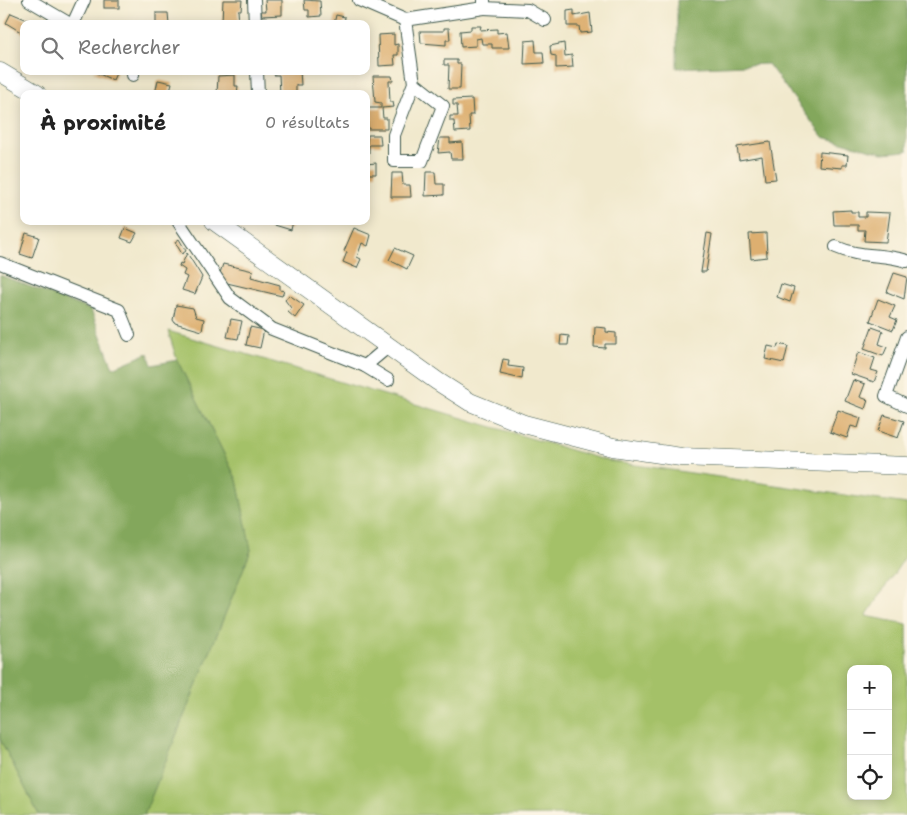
<!DOCTYPE html>
<html lang="fr">
<head>
<meta charset="utf-8">
<style>
  body { margin:0; font-family:"Shantell Sans",sans-serif; background:#f6f6f6; color:#222 }
  .controls { position:absolute; right:15px; bottom:15px; display:grid; overflow:hidden; border-radius:10px; box-shadow:0 2px 12px #0003 }
  .controls button { width:45px; height:45px; display:grid; place-items:center; padding:0; border:0; border-bottom:1px solid #e0e0e0; background:#fff; color:#222; font:25px sans-serif }
  .list { margin:0; padding:0; list-style:none }
  h2 { display:flex; justify-content:space-between; align-items:center; height:65px; margin:0; padding:0 20px; font-size:21px }
  h2 small { font-size:16px; font-weight:400; color:#767676 }
  .icon { flex:none; width:28px; height:28px; fill:none; stroke:currentColor; stroke-width:2; stroke-linecap:round; stroke-linejoin:round }
  .map { position:relative; flex:none; width:907px; height:815px; overflow:hidden }
  .search { position:absolute; background:#fff; box-shadow:0 2px 12px #0003; left:20px; top:20px; width:350px; height:55px; display:flex; align-items:center; gap:12px; box-sizing:border-box; padding:0 18px; border-radius:10px; color:#767676; font-size:19px }
  .panel { position:absolute; background:#fff; box-shadow:0 2px 12px #0003; left:20px; top:90px; width:350px; height:135px; border-radius:10px }
  .map>svg:first-child { display:block }
  .green { fill:#a4c168; stroke:#627f4e; fill-rule:evenodd }
  .forest { fill:#83a75c; stroke:#517248 }
  .building { fill:#ddaf70 }
  .lines { fill:none; stroke-linecap:round; stroke-linejoin:round }
  .minor-casing { stroke:#3e574b; stroke-width:14 }
  .secondary-casing { stroke:#3e574b; stroke-width:19 }
  .minor { stroke:#fff; stroke-width:12 }
  .secondary { stroke:#fff; stroke-width:18 }
</style>
</head>
<body>
<div class="map">
<svg width="907" height="815" viewBox="0 0 907 815">
  <rect width="100%" height="100%" fill="#fcf5e5"/>
  <filter id="ink" filterUnits="userSpaceOnUse"><feTurbulence type="fractalNoise" baseFrequency=".02" numOctaves="2"/><feDisplacementMap in="SourceGraphic" scale="10" xChannelSelector="R" yChannelSelector="G"/><feConvolveMatrix kernelMatrix="1 2 1 2 8 2 1 2 1" color-interpolation-filters="sRGB"/></filter>
  <filter id="wash" filterUnits="userSpaceOnUse"><feTurbulence type="fractalNoise" baseFrequency=".0096" numOctaves="4" result="noise"/><feDisplacementMap in="SourceGraphic" scale="20" xChannelSelector="R" yChannelSelector="G"/><feGaussianBlur stdDeviation="1.12" result="paint"/><feColorMatrix in="noise" values="0 0 0 0 0 0 0 0 0 0 0 0 0 0 0 0 0 1.4 0 .05"/><feComposite in="paint" operator="in"/></filter>
  <g filter="url(#wash)">
    <rect width="100%" height="100%" fill="#f1e9cd"/>
    <g class="green">
      <path d="M168 331 608 461 907 504V554L866 616 907 624V815H144L251 550 237 480 177 360ZM851 669H888V796H851Z"/>
      <polygon points="0,739 39,815 0,815"/>
    </g>
    <g class="forest">
      <polygon points="677,0 907,0 907,151 883,153 823,137 768,64 677,68"/>
      <polygon points="0,275 91,310 113,368 148,353 152,365 177,360 237,480 251,550 144,815 39,815 0,739"/>
    </g>
    <g id="blocks">
      <g class="building">
        <rect x="104" y="0" width="15" height="8"/>
        <polygon points="223,0 242,0 241,10 238,10 239,24 222,21"/>
        <polygon points="265,0 282,0 282,15 262,16 261,11 266,11"/>
        <polygon points="304,0 320,1 321,16 309,17 309,10 305,10"/>
        <polygon points="574,10 574,16 590,13 592,32 580,33 579,26 567,26 567,11"/>
        <polygon points="11,13 30,21 29,24 24,24 24,34 6,23"/>
        <polygon points="156,13 168,13 169,24 156,24"/>
        <polygon points="336,15 345,17 344,24 334,24"/>
        <polygon points="471,26 481,26 480,30 497,29 497,33 507,32 509,48 492,48 492,44 482,44 481,38 476,39 476,46 461,47 460,31 471,30"/>
        <polygon points="444,28 449,28 450,40 446,40 446,45 421,43 420,31 444,31"/>
        <polygon points="394,34 394,45 398,44 398,55 394,55 395,65 379,66 378,35"/>
        <polygon points="535,40 536,52 543,52 544,63 524,64 525,41"/>
        <polygon points="564,43 565,56 572,55 573,67 556,68 556,56 551,55 550,46"/>
        <polygon points="444,60 457,60 457,64 461,64 460,89 448,89 449,65 444,65"/>
        <polygon points="92,71 117,71 113,80"/>
        <polygon points="274,71 300,71 301,85 296,85 296,94 280,94 279,75 274,75"/>
        <polygon points="235,75 235,86 238,86 237,94 217,94 218,76"/>
        <polygon points="373,76 392,76 393,81 389,81 390,102 393,102 394,107 382,108 383,118 387,118 387,129 368,129 367,108 381,108 381,103 375,102"/>
        <polygon points="158,80 172,83 169,94 155,94"/>
        <polygon points="472,99 473,115 469,115 470,131 455,132 454,121 450,121 450,116 458,116 457,105 453,105 453,100"/>
        <polygon points="368,135 380,135 381,145 369,145 369,153 366,153"/>
        <polygon points="440,138 450,138 450,143 462,142 463,159 451,159 450,152 438,153"/>
        <polygon points="770,142 776,179 765,180 762,156 739,160 737,147"/>
        <polygon points="820,152 848,155 847,165 842,165 842,168 819,166"/>
        <polygon points="376,163 376,174 366,174 366,164"/>
        <polygon points="426,172 435,172 436,184 444,184 444,195 425,196"/>
        <polygon points="392,173 402,173 403,185 410,185 411,197 391,197"/>
        <polygon points="851,210 851,212 858,212 858,217 866,217 866,212 890,213 886,242 864,241 865,230 858,230 858,225 834,225 833,211"/>
        <polygon points="269,221 293,221 291,230 268,223"/>
        <polygon points="125,228 137,233 132,242 121,238"/>
        <polygon points="354,228 371,235 368,246 362,243 357,257 361,259 357,268 343,262 347,252 344,251"/>
        <polygon points="26,233 39,237 32,258 20,254"/>
        <polygon points="707,233 712,234 706,272 701,272"/>
        <polygon points="766,233 767,257 751,259 749,234"/>
        <polygon points="179,239 186,251 182,254 175,242"/>
        <polygon points="395,248 413,256 407,269 389,260"/>
        <polygon points="187,253 202,277 195,294 182,290 187,277 183,275 185,270 179,266 180,263 182,264"/>
        <polygon points="223,264 253,271 251,277 280,285 280,290 284,291 282,296 227,283 220,273"/>
        <polygon points="894,273 907,277 904,299 887,292"/>
        <polygon points="781,284 794,288 790,302 777,297"/>
        <polygon points="289,295 304,305 295,318 288,312 291,308 285,300"/>
        <polygon points="878,299 895,306 890,317 897,320 893,330 870,321"/>
        <polygon points="176,305 193,308 196,317 204,319 202,331 175,323 173,320"/>
        <polygon points="231,319 242,321 238,339 227,337"/>
        <polygon points="250,327 264,330 260,348 246,345"/>
        <polygon points="595,327 606,328 606,332 616,333 616,344 605,344 605,348 594,347"/>
        <polygon points="872,327 883,331 879,344 887,347 883,356 864,349"/>
        <polygon points="561,335 569,336 568,345 560,345"/>
        <polygon points="778,344 788,346 784,363 765,359 768,346 777,348"/>
        <polygon points="858,352 875,358 871,370 878,372 874,382 851,374"/>
        <polygon points="503,359 509,360 508,366 523,368 522,379 500,374"/>
        <polygon points="853,380 865,384 860,397 868,400 865,409 845,401"/>
        <polygon points="838,410 861,418 858,428 851,426 847,438 830,432"/>
        <polygon points="884,415 904,421 898,438 878,431"/>
      </g>
    </g>
  </g>
  <g filter="url(#ink)">
    <use href="#blocks" fill-opacity="0" stroke="#3e574b" stroke-width="1"/>
    <g class="lines">
      <defs>
        <g id="minor">
          <polyline points="29,0 70,24"/>
          <polyline points="254,0 255,24"/>
          <polyline points="359,0 405,20 484,8 484,0"/>
          <polyline points="484,8 528,10 545,20"/>
          <polyline points="405,20 414,83 394,135 394,161 422,161 443,106 414,83"/>
          <polyline points="73,24 84,0"/>
          <polyline points="133,71 133,75"/>
          <polyline points="257,71 258,94"/>
          <polyline points="178,221 230,298 272,329 365,366 388,380"/>
          <path d="M836 247C860 258 883 253 907 261"/>
          <polyline points="0,263 119,310 129,335"/>
          <polyline points="907,337 886,396 907,406"/>
          <polyline points="365,366 389,346"/>
        </g>
        <g id="secondary">
          <polyline points="0,72 37,94"/>
          <polyline points="214,221 437,381 470,402 524,424 613,447 681,457 907,466"/>
        </g>
      </defs>
      <use href="#minor" class="minor-casing"/>
      <use href="#secondary" class="secondary-casing"/>
      <use href="#minor" class="minor"/>
      <use href="#secondary" class="secondary"/>
    </g>
  </g>
</svg>
<div class="controls">
<button>+</button>
<button>−</button>
<button><svg class="icon" aria-label="locate" viewBox="0 0 24 24"><circle cx="12" cy="12" r="6"/><path d="M12 2v4M12 18v4M2 12h4M18 12h4"/></svg></button>
</div>
<div class="search"><svg class="icon" aria-label="search" viewBox="0 0 24 24"><circle cx="10" cy="10" r="6"/><path d="M15 15l6 6"/></svg>Rechercher</div>
<section class="panel">
<h2>À proximité<small>0 résultats</small></h2>
<ul class="list">
</ul>
</section>
</div>
</body>
</html>
